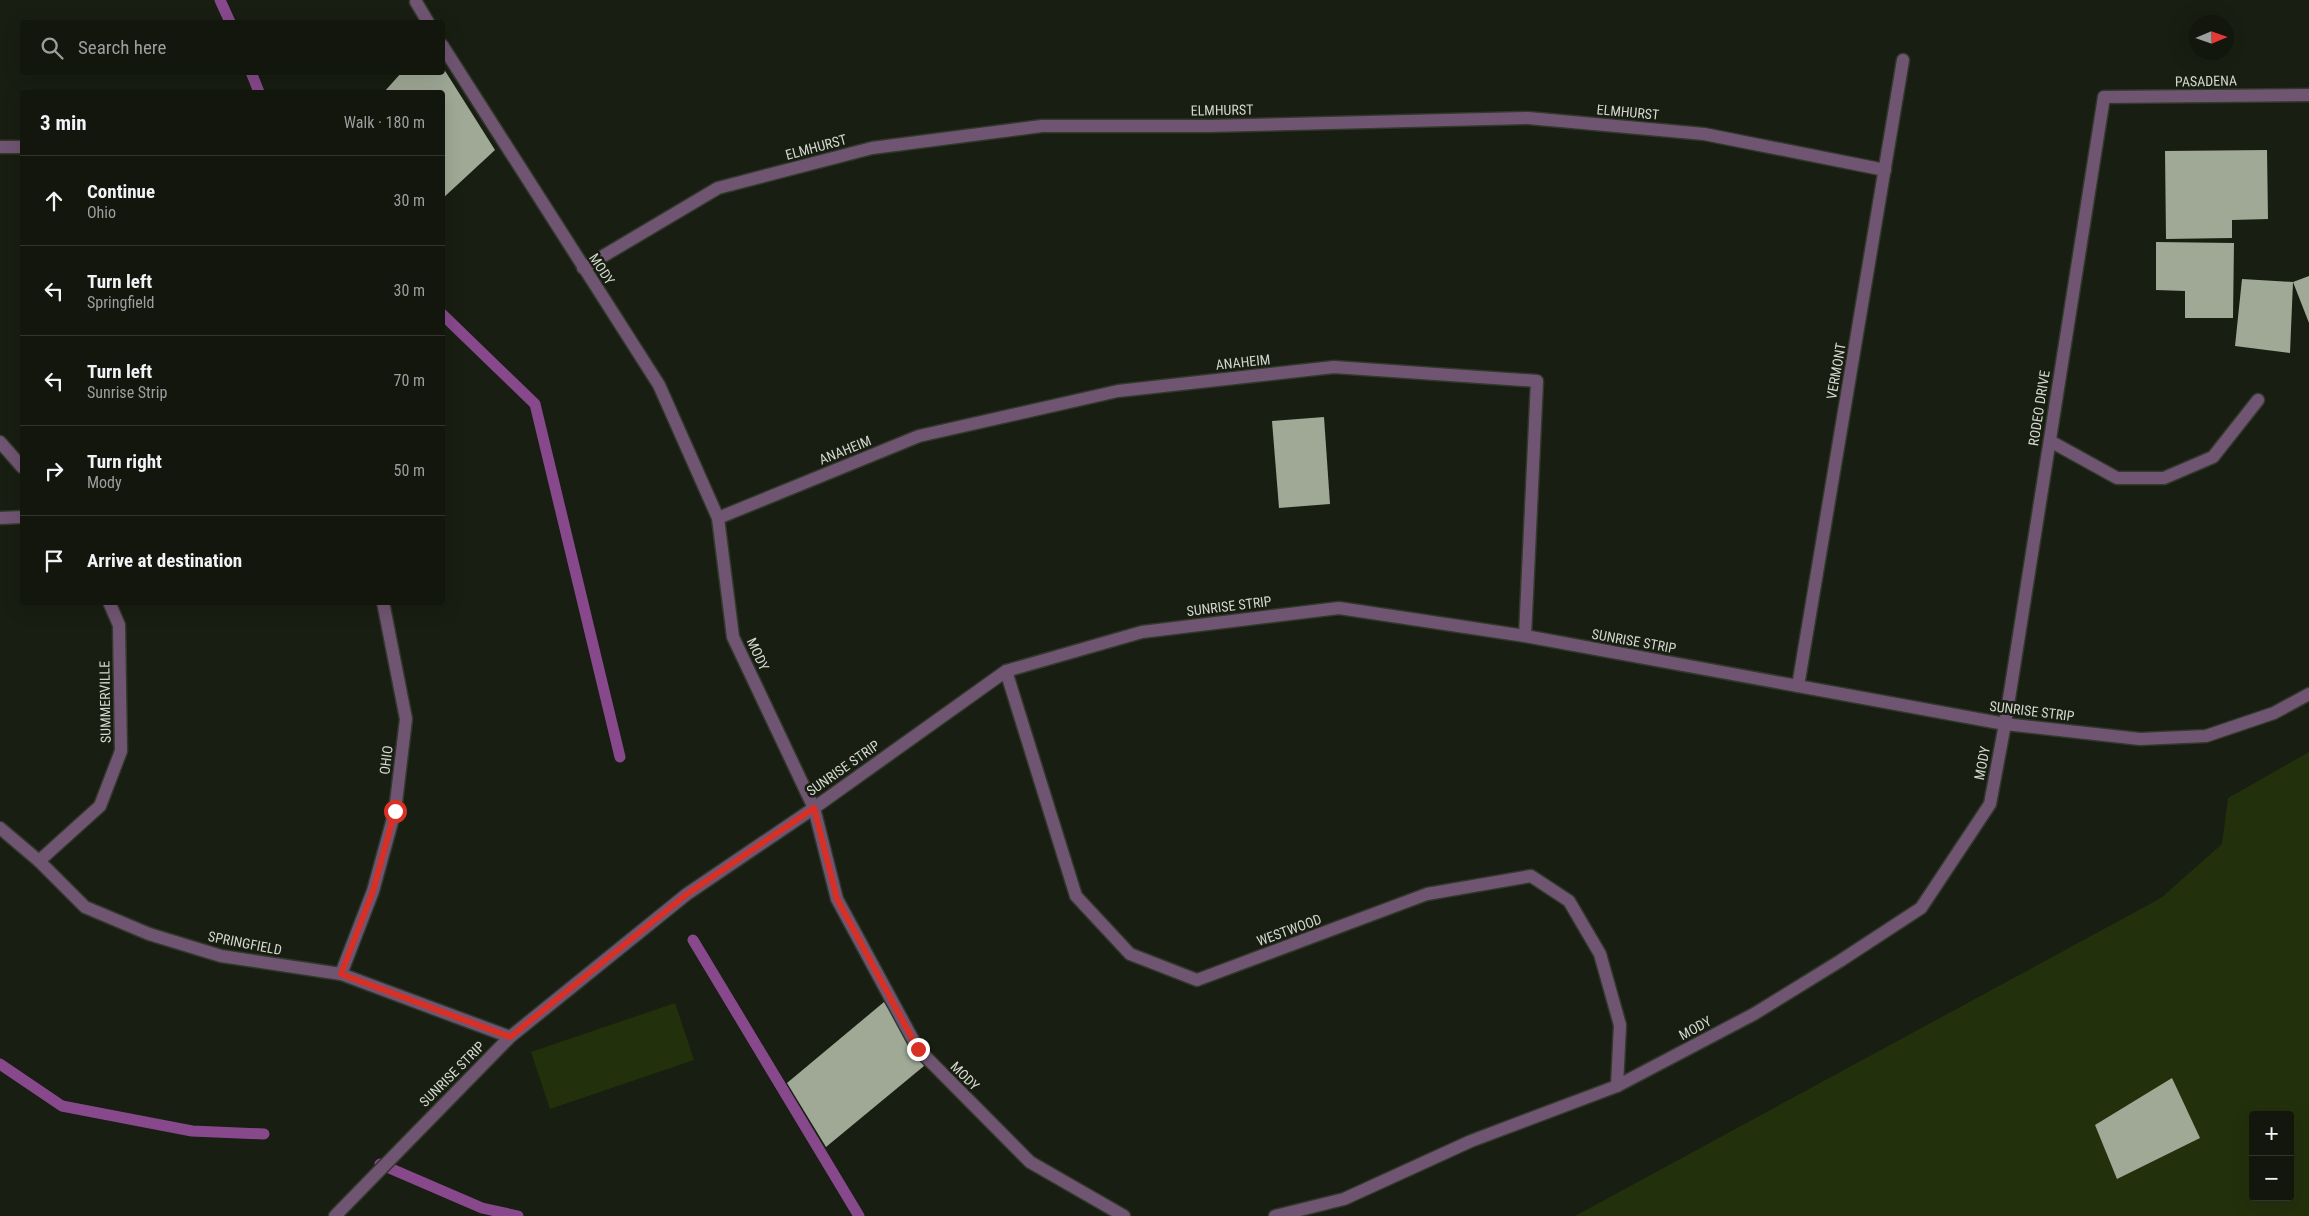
<!DOCTYPE html>
<html lang="en">
<head>
<meta charset="utf-8">
<style>
  body { margin:0; font-family:"Roboto Condensed",sans-serif; background:#1f231b; color:#f1f3f6 }
  .controls { position:absolute; right:15px; bottom:15px; display:grid; overflow:hidden; border-radius:5px; box-shadow:0 5px 20px #0002 }
  .controls button { width:45px; height:45px; display:grid; place-items:center; padding:0; border:0; border-bottom:1px solid #31352e; background:#12160d; color:#f1f3f6; font:25px sans-serif }
  .compass { position:absolute; left:2189px; top:15px; width:45px; height:45px; border-radius:50%; background:#12160d; box-shadow:0 5px 20px #0002; rotate:88deg }
  .stop { position:absolute; width:15px; height:15px; margin:-11px; border:4px solid #d93025; border-radius:50%; background:#fff }
  .stop.end { background:#d93025; border-color:#fff; box-shadow:0 1px 5px #0008 }
  .list { margin:0; padding:0; list-style:none }
  h2 { display:flex; justify-content:space-between; align-items:center; height:65px; margin:0; padding:0 20px; font-size:21px }
  h2 small { font-size:16px; font-weight:400; color:#9c9f9d }
  .list li { display:grid; grid-template-columns:32px 1fr auto; gap:15px; align-items:center; box-sizing:border-box; height:90px; padding:0 20px; border-top:1px solid #31352e }
  .list b { display:block; font-size:19px; white-space:nowrap }
  .list p { margin:0; font-size:16px; white-space:nowrap; color:#9c9f9d }
  .list em { font-size:16px; font-style:normal; color:#9c9f9d }
  .icon { flex:none; width:28px; height:28px; fill:none; stroke:currentColor; stroke-width:2; stroke-linecap:round; stroke-linejoin:round }
  .map { position:relative; flex:none; width:2309px; height:1216px; overflow:hidden }
  .search { position:absolute; background:#12160d; box-shadow:0 5px 20px #0002; left:20px; top:20px; width:425px; height:55px; display:flex; align-items:center; gap:12px; box-sizing:border-box; padding:0 18px; border-radius:5px; color:#9c9f9d; font-size:19px }
  .panel { position:absolute; background:#12160d; box-shadow:0 5px 20px #0002; left:20px; top:90px; width:425px; height:515px; border-radius:5px }
  .map>svg:first-child { display:block }
  .green { fill:#23300c; fill-rule:evenodd }
  .lines { fill:none; stroke-linecap:round; stroke-linejoin:round }
  .stream { stroke:#87498c; stroke-width:11 }
  .building { fill:#a0a896 }
  .minor-casing { stroke:#32382b; stroke-width:15 }
  .minor { stroke:#705572; stroke-width:12 }
  .route { stroke:#d93025; stroke-width:6 }
  .labels { text-anchor:middle; stroke-width:5; stroke-linejoin:round; paint-order:stroke }
  .street-label { font-size:14px; fill:#d3d7ce; stroke:#181e11 }
</style>
</head>
<body>
<div class="map">
<svg width="2309" height="1216" viewBox="0 0 2309 1216">
  <rect width="100%" height="100%" fill="#181e11"/>
  <g class="green">
    <path d="M2309 752V1216H1575L2161 898 2222 844 2228 798ZM2253 1115H2290V1197H2253Z"/>
    <polygon points="675,1003 694,1060 550,1109 531,1052"/>
  </g>
  <g class="lines">
    <g class="stream">
      <polyline points="220,0 230,22"/>
      <polyline points="251,72 259,92"/>
      <polyline points="442,314 535,404 620,757"/>
      <polyline points="693,940 859,1216"/>
      <polyline points="0,1064 62,1106 192,1131 264,1134"/>
      <polyline points="380,1164 482,1208 518,1216"/>
    </g>
  </g>
  <g class="building">
    <polygon points="442,66 495,150 442,199 442,92 384,92 402,72 442,72"/>
    <polygon points="2267,150 2268,219 2232,220 2232,238 2166,239 2165,151"/>
    <polygon points="2156,242 2234,243 2233,318 2185,318 2185,291 2156,290"/>
    <polygon points="2309,276 2309,323 2293,282 2290,353 2235,346 2242,279 2293,282"/>
    <polygon points="1324,417 1330,504 1279,508 1272,421"/>
    <polygon points="884,1002 924,1066 826,1147 787,1083"/>
    <polygon points="2172,1078 2200,1138 2117,1179 2095,1125"/>
  </g>
  <g class="lines">
    <defs>
      <g id="minor">
        <polyline points="416,2 428,22"/>
        <polyline points="442,45 659,385 718,518 733,637 814,808 837,899 918,1049 1030,1162 1124,1216"/>
        <polyline points="0,147 22,147"/>
        <polyline points="583,268 718,188 872,148 1042,126 1208,126 1528,118 1704,134 1885,170"/>
        <polyline points="2050,441 2117,478 2164,478 2213,457 2258,400"/>
        <polyline points="0,442 22,467"/>
        <polyline points="0,518 22,517"/>
        <polyline points="718,518 919,436 1118,391 1334,367 1537,381 1525,636"/>
        <polyline points="1006,671 1076,896 1130,954 1197,980 1427,894 1531,876 1569,901 1600,954 1620,1025 1617,1086"/>
        <polyline points="1798,686 1903,60"/>
        <polyline points="0,828 39,861 85,907 149,934 221,956 341,974 510,1037"/>
        <polyline points="39,861 100,806 121,751 119,625 109,602"/>
        <polyline points="341,974 373,891 395,811 406,719 383,602"/>
        <polyline points="335,1216 510,1037 687,894 814,808 1006,671 1142,632 1339,608 1525,636 2005,724 2140,739 2206,736 2274,713 2309,694"/>
        <polyline points="1275,1216 1344,1199 1471,1141 1617,1086 1754,1014 1840,961 1921,908 1990,804 2005,724 2104,97 2309,95"/>
      </g>
    </defs>
    <use href="#minor" class="minor-casing"/>
    <use href="#minor" class="minor"/>
  </g>
  <g class="lines">
    <polyline class="route" points="395,811 373,891 341,974 510,1037 687,894 814,808 837,899 918,1049"/>
  </g>
  <g class="labels">
    <g class="street-label">
      <text transform="translate(2206 81) rotate(-1)" y="5">PASADENA</text>
      <text transform="translate(1222 110) rotate(-1)" y="5">ELMHURST</text>
      <text transform="translate(1628 112) rotate(5)" y="5">ELMHURST</text>
      <text transform="translate(816 147) rotate(-15)" y="5">ELMHURST</text>
      <text transform="translate(602 269) rotate(57)" y="5">MODY</text>
      <text transform="translate(1243 362) rotate(-6)" y="5">ANAHEIM</text>
      <text transform="translate(1836 371) rotate(-80)" y="5">VERMONT</text>
      <text transform="translate(2039 408) rotate(-81)" y="5">RODEO DRIVE</text>
      <text transform="translate(845 450) rotate(-22)" y="5">ANAHEIM</text>
      <text transform="translate(1229 606) rotate(-7)" y="5">SUNRISE STRIP</text>
      <text transform="translate(1634 641) rotate(10)" y="5">SUNRISE STRIP</text>
      <text transform="translate(758 654) rotate(65)" y="5">MODY</text>
      <text transform="translate(105 702) rotate(-91)" y="5">SUMMERVILLE</text>
      <text transform="translate(2032 711) rotate(7)" y="5">SUNRISE STRIP</text>
      <text transform="translate(386 760) rotate(-83)" y="5">OHIO</text>
      <text transform="translate(1982 763) rotate(-79)" y="5">MODY</text>
      <text transform="translate(843 768) rotate(-35)" y="5">SUNRISE STRIP</text>
      <text transform="translate(1289 930) rotate(-20)" y="5">WESTWOOD</text>
      <text transform="translate(245 943) rotate(11)" y="5">SPRINGFIELD</text>
      <text transform="translate(1695 1028) rotate(-28)" y="5">MODY</text>
      <text transform="translate(452 1074) rotate(-45)" y="5">SUNRISE STRIP</text>
      <text transform="translate(965 1076) rotate(45)" y="5">MODY</text>
    </g>
  </g>
</svg>
<div class="controls">
<button>+</button>
<button>−</button>
</div>
<svg class="compass" viewBox="-18 -18 36 36"><path d="M0-13l5 13h-10z" fill="#e53935"/><path d="M0 13l5-13h-10z" fill="#9c9f9d"/></svg>
<div class="stop" style="left:395px;top:811px"></div>
<div class="stop end" style="left:918px;top:1049px"></div>
<div class="search"><svg class="icon" aria-label="search" viewBox="0 0 24 24"><circle cx="10" cy="10" r="6"/><path d="M15 15l6 6"/></svg>Search here</div>
<section class="panel">
<h2>3 min<small>Walk · 180 m</small></h2>
<ul class="list">
<li><svg class="icon" aria-label="ahead" viewBox="0 0 24 24"><path d="M12 20V5M6 11l6-6 6 6"/></svg><div><b>Continue</b><p>Ohio</p></div><em>30 m</em></li>
<li><svg class="icon" aria-label="left" viewBox="0 0 24 24"><path d="M17 20v-9H6M10 6l-5 5 5 5"/></svg><div><b>Turn left</b><p>Springfield</p></div><em>30 m</em></li>
<li><svg class="icon" aria-label="left" viewBox="0 0 24 24"><path d="M17 20v-9H6M10 6l-5 5 5 5"/></svg><div><b>Turn left</b><p>Sunrise Strip</p></div><em>70 m</em></li>
<li><svg class="icon" aria-label="right" viewBox="0 0 24 24"><path d="M7 20v-9h11M14 6l5 5-5 5"/></svg><div><b>Turn right</b><p>Mody</p></div><em>50 m</em></li>
<li><svg class="icon" aria-label="arrive" viewBox="0 0 24 24"><path d="M6 21V4h12l-3 4 3 4H6"/></svg><div><b>Arrive at destination</b></div></li>
</ul>
</section>
</div>
</body>
</html>
